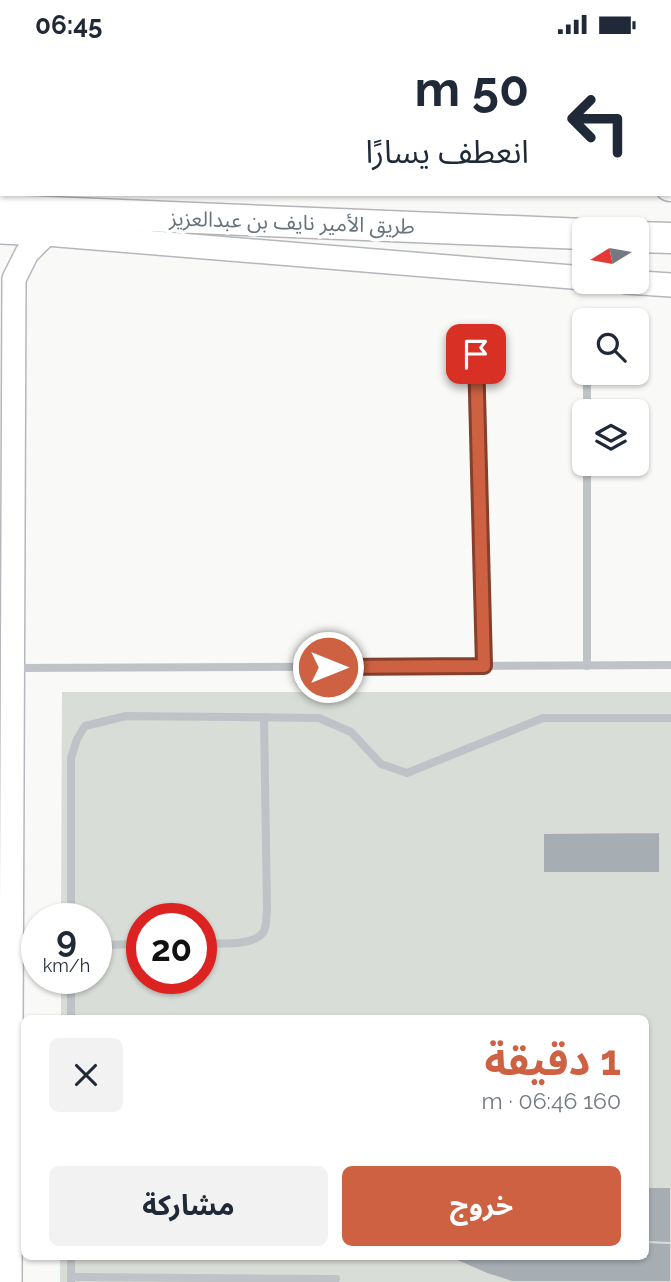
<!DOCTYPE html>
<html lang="ar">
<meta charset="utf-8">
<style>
:root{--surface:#fff;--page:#f2f2f3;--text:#1f2937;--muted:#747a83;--accent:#cd6142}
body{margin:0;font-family:Raleway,"Noto Sans Arabic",sans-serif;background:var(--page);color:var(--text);direction:rtl;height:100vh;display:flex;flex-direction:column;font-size:26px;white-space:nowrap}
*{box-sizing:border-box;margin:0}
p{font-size:23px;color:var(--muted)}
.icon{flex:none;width:38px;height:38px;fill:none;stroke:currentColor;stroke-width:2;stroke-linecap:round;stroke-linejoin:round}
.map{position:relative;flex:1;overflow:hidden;direction:ltr}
.sheet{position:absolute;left:21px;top:966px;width:628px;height:245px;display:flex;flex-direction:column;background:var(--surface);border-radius:10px;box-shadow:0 2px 5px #0004;direction:rtl}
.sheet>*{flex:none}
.hud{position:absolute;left:0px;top:0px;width:672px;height:147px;box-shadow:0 2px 5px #0004;direction:rtl;background:#fff;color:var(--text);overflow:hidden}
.needle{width:46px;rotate:259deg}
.tools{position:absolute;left:572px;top:168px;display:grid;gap:14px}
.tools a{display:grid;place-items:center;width:77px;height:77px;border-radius:10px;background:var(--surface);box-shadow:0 2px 5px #0004;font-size:35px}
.speed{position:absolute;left:21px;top:854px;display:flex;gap:14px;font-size:35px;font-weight:700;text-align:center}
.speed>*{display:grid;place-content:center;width:91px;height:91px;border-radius:50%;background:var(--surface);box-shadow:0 2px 5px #0004;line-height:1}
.speed small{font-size:18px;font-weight:400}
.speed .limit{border:10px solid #d22;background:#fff;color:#111}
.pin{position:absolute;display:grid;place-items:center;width:60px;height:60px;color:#fff;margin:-30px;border-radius:14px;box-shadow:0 4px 10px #0006}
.me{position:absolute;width:77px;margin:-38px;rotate:90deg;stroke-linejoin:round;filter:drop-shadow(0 0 5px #0008)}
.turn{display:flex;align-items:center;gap:24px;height:147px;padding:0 28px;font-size:32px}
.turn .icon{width:91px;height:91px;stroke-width:2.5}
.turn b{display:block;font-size:49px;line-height:60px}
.round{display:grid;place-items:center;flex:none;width:74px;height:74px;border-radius:10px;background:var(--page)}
.overview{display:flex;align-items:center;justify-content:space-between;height:119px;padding:0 28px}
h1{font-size:42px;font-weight:700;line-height:52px;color:var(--accent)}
.primary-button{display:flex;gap:14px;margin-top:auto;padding:14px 28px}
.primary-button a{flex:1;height:80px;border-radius:10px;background:var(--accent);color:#fff;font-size:28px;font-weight:700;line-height:80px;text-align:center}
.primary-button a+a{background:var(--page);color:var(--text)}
.status{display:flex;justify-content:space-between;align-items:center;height:49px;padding:0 35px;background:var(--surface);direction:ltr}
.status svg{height:19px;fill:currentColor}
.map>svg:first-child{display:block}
.green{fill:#d9ddd7;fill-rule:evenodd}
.building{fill:#a7aeb3;stroke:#dbdbd9;stroke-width:2}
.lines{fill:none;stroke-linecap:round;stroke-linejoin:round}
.secondary-casing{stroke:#b4b8bc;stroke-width:26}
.highway-casing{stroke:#b3b6b9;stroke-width:33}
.lane{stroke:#bfc2c6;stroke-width:8}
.secondary{stroke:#fff;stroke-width:23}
.highway{stroke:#fff;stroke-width:30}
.route-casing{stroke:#853f2b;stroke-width:18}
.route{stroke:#cd6142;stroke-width:12}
.labels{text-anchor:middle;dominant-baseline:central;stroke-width:7;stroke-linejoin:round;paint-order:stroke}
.street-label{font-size:21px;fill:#67747e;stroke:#fff}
</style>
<div class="status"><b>06:45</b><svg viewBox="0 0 49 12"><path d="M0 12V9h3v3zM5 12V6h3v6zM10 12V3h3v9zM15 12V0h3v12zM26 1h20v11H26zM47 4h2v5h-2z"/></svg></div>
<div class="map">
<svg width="671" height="1233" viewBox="0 0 671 1233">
<rect width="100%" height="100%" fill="#f9f9f7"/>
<path class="green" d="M62,643H671V1233H60V1208H646V970L61,969V929H96V870H61ZM142,870H201V929H142Z"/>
<g class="building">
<polygon points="440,0 573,0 440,2"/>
<polygon points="660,783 660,824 543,824 543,784"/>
<polygon points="646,1138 671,1138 671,1233 512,1233 487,1225 448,1208 646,1208"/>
<polygon points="646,1193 671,1194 671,1233 512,1233 487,1225 448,1208 646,1208"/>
</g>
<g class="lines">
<g class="secondary-casing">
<g id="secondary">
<polyline points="0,54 2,54"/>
<polyline points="670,101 671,101"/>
<polyline points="0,183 46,185 584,229"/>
<polyline points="626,233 671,236"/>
<polyline points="10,1233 14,230 27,204 46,185"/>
</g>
</g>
<g class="highway-casing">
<g id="highway">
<polyline points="0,105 2,105"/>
<polyline points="670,137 671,137"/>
<polyline points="0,161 584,185"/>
<polyline points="637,188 671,189"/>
</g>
</g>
<g class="lane">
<polyline points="606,2 606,0"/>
<polyline points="476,305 484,617"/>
<polyline points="587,362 587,324"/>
<polyline points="587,617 587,415"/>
<polyline points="16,619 671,616"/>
<polyline points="71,870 71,709 77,690 85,677 126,667 319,669 351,683 381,715 407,724 543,669 671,669"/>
<path d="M201,894C217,894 256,898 264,882C267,876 266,867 267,860L264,668"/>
<polyline points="96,896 142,895"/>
<polyline points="71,929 71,970"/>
<polyline points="71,1208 71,1233"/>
<polyline points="71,1228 336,1230"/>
</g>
<use href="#secondary" class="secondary"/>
<use href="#highway" class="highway"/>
</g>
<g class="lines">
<g class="route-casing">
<polyline id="route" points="328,618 484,617 476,305"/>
</g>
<use href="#route" class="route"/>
</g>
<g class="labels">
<g class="street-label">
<text transform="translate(292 173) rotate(2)">طريق الأمير نايف بن عبدالعزيز</text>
</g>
</g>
</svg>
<div class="tools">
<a><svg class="needle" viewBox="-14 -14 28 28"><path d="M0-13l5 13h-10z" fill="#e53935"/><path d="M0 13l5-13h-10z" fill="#747a83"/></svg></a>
<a><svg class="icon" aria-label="search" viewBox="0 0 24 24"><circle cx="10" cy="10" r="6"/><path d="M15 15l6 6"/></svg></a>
<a><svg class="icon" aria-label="layers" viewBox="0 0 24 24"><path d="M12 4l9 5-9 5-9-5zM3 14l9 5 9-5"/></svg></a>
</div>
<div class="speed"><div>9<small>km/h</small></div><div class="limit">20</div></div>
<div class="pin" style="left:476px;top:305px;background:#d93025"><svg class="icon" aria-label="arrive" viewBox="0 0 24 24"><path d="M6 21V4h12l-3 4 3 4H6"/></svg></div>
<svg class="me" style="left:328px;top:618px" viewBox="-20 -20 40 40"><circle r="17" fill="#cd6142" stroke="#fff" stroke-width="3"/><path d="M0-11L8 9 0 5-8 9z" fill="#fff"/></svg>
<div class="hud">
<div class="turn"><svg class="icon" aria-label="left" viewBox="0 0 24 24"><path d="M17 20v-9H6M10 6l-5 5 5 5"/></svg><div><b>50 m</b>انعطف يسارًا</div></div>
</div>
<section class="sheet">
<div class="overview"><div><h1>1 دقيقة</h1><p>160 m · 06:46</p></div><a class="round"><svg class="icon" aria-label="close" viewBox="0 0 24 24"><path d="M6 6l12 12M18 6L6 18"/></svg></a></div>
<div class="primary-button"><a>خروج</a><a>مشاركة</a></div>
</section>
</div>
